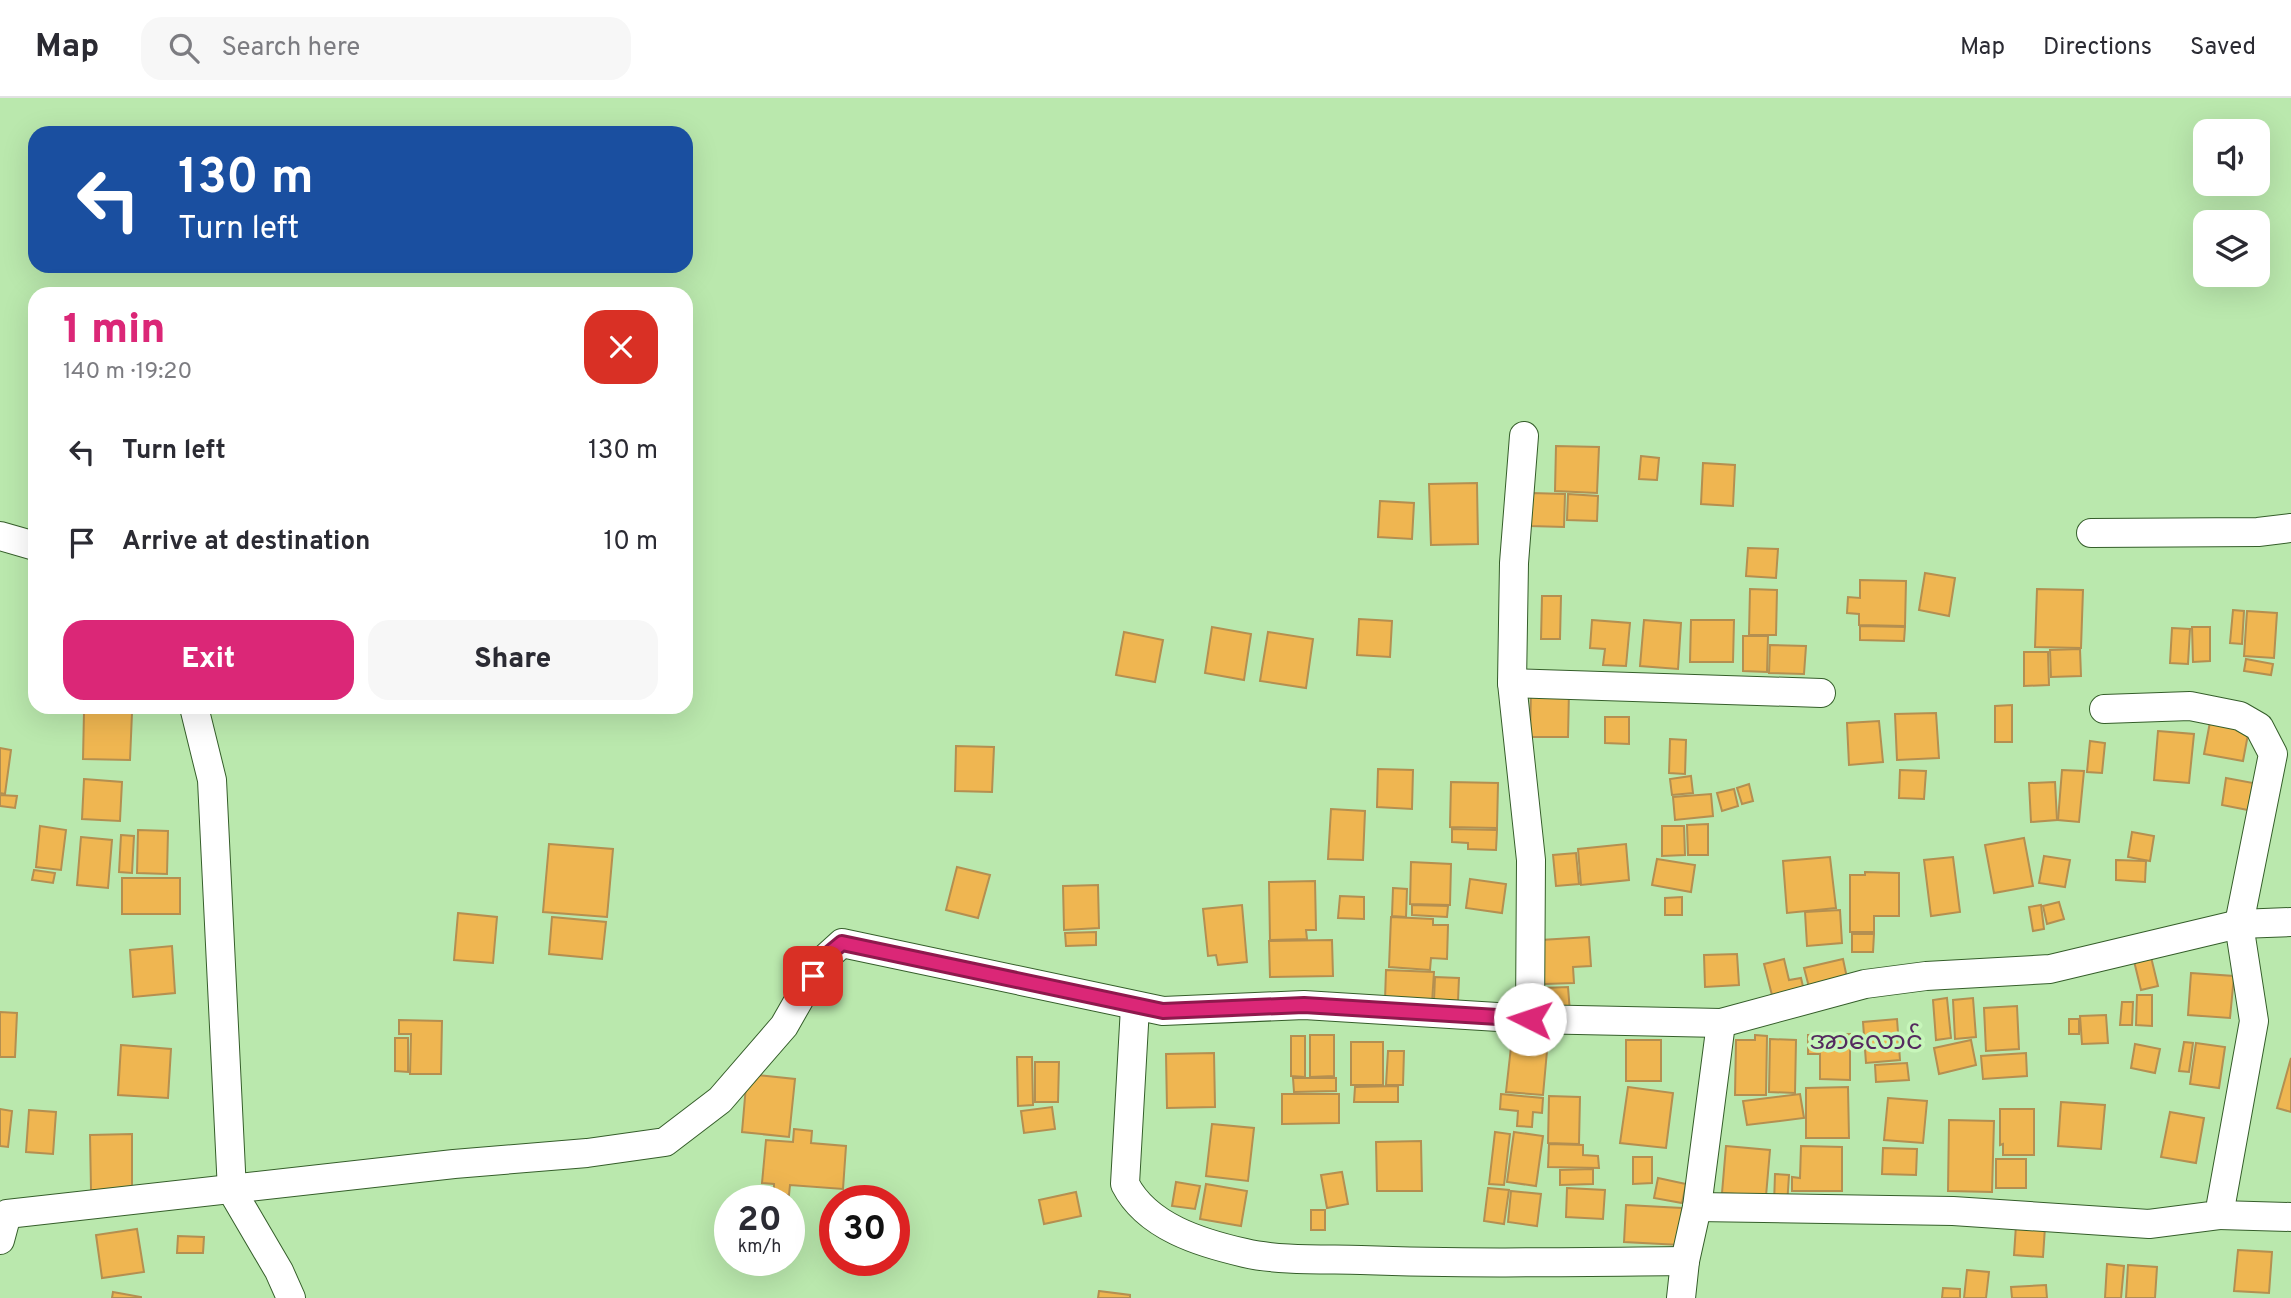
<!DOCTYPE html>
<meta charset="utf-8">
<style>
:root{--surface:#fff;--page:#f7f7f7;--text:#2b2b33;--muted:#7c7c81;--line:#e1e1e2;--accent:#db2777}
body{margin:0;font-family:Overpass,"Noto Sans Myanmar",sans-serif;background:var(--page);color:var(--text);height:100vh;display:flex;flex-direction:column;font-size:26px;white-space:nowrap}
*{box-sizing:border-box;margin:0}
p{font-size:23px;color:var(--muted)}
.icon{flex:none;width:38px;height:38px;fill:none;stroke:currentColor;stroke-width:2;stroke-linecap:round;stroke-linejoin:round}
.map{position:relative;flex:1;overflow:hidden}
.details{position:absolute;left:28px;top:189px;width:665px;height:427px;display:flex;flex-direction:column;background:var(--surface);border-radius:21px;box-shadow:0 7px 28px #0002}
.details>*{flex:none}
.guide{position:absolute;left:28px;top:28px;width:665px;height:147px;border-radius:21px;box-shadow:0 7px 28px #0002;background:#1a4fa0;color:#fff;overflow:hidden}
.fabs{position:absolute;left:2193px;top:21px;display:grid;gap:14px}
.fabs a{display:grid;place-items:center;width:77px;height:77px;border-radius:14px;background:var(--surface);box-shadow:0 7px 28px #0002;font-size:35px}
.speed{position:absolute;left:714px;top:1087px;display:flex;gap:14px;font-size:35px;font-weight:700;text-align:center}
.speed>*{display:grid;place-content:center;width:91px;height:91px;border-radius:50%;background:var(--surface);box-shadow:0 7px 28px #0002;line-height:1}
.speed small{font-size:18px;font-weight:400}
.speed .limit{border:10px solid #d22;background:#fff;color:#111}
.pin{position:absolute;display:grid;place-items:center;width:60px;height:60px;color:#fff;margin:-30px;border-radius:14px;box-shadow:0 4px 10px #0006}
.me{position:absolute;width:77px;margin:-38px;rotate:274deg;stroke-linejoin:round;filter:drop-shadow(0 0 5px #0008)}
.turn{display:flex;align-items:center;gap:24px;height:147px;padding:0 35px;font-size:32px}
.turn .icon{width:91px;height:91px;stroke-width:2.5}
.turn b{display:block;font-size:49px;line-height:60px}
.round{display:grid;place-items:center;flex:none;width:74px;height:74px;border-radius:21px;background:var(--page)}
.summary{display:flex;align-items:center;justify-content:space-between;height:119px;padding:0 35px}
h1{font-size:42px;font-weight:800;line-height:52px;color:var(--accent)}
.button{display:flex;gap:14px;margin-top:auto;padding:14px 35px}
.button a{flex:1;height:80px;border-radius:21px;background:var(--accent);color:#fff;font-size:28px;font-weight:800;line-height:80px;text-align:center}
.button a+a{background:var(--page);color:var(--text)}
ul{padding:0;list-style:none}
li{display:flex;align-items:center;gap:21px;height:91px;padding:0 35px}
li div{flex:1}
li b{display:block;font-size:26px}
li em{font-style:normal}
header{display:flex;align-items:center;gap:42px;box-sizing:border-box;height:98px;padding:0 35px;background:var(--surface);border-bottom:2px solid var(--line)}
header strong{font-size:33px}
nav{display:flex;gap:38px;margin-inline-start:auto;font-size:24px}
.search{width:490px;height:63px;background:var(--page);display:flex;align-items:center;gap:18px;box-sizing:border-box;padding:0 24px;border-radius:21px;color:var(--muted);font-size:26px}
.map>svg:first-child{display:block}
.building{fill:#efb651;stroke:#b48f50;stroke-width:2}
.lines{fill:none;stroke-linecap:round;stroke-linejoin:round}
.street-casing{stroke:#355e2a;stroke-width:30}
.street{stroke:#fff;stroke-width:28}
.route-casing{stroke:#8e194d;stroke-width:18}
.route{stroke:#db2777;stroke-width:12}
.labels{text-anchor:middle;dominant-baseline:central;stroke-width:7;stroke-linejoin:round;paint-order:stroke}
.quarter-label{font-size:26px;fill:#542a5f;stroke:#c7f6ba}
</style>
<header>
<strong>Map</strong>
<div class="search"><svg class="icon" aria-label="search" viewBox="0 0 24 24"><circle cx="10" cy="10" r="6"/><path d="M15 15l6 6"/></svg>Search here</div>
<nav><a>Map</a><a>Directions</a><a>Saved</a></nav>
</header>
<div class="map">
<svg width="2291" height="1200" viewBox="0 0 2291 1200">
<rect width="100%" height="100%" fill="#bae8ad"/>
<g class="building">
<polygon points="1556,348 1599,349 1597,395 1555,393"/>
<polygon points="1641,358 1659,360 1657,382 1639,381"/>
<polygon points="1703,365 1735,367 1733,408 1701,406"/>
<polygon points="1477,385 1478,446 1431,447 1429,386"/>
<polygon points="1531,395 1565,396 1564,429 1530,428"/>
<polygon points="1568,396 1598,398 1597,423 1567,422"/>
<polygon points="1380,403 1414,405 1412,441 1378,439"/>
<polygon points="1748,450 1778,451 1776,480 1746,478"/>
<polygon points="1925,475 1955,480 1949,518 1919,512"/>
<polygon points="1860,482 1906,483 1905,528 1859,527 1859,516 1847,515 1848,499 1860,500"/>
<polygon points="1750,491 1777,492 1776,537 1749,537"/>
<polygon points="2037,491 2083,492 2081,550 2035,549"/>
<polygon points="1542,498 1561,498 1560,541 1541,541"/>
<polygon points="2233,512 2244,513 2242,546 2230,545"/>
<polygon points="2247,513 2277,515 2274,560 2244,558"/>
<polygon points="1359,521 1392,523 1390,559 1357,557"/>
<polygon points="1592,522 1630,525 1626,568 1603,567 1605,551 1590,550"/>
<polygon points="1644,522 1681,525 1678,571 1640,568"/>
<polygon points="1691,522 1734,522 1733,564 1690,564"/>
<polygon points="1860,528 1905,529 1904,543 1860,542"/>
<polygon points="1212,529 1251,536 1244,582 1205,575"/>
<polygon points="2192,529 2210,529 2210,563 2193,564"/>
<polygon points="2172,530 2190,531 2188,566 2170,565"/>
<polygon points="1124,534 1163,542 1155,584 1116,577"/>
<polygon points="1268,534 1313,541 1306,590 1260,583"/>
<polygon points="1743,538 1768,538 1767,574 1743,573"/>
<polygon points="1770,547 1806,548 1804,576 1769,575"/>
<polygon points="2080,551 2081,578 2051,579 2050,552"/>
<polygon points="2024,554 2048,554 2049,587 2024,588"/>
<polygon points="2246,561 2273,566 2271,577 2244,573"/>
<polygon points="1531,593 1569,593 1568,639 1530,639"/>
<polygon points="2012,607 2012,644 1995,644 1995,608"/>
<polygon points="84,614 132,615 130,662 83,661"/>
<polygon points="1936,615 1939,660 1897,662 1895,616"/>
<polygon points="1605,619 1629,619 1629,646 1605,645"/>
<polygon points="1879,623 1883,664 1849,667 1847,625"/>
<polygon points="2210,624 2249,631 2243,663 2204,656"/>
<polygon points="2158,633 2194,636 2189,685 2154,682"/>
<polygon points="1670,641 1686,642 1685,676 1669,675"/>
<polygon points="2090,643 2105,645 2102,675 2087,674"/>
<polygon points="956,648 994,649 992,694 955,693"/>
<polygon points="0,650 11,652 5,696 0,695"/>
<polygon points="1378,671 1413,672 1412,711 1377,709"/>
<polygon points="1900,672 1926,673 1924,701 1899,700"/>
<polygon points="2062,672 2084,673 2079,724 2058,722"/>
<polygon points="1691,678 1693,695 1672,697 1670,681"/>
<polygon points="2226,680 2253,685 2248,712 2222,707"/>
<polygon points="84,681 122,684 120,723 82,721"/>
<polygon points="1451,684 1498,685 1497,730 1450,729"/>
<polygon points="2055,684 2057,722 2031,724 2029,685"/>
<polygon points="1749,686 1753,703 1742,706 1737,690"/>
<polygon points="1734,691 1738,708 1722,713 1717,695"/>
<polygon points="1711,696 1713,718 1675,722 1673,699"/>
<polygon points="0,697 17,698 15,710 0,708"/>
<polygon points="1331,711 1365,713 1363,762 1328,761"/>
<polygon points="1708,726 1708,757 1688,757 1687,727"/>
<polygon points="40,728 66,732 61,772 36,769"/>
<polygon points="1662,728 1684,728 1685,757 1662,758"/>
<polygon points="1452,731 1497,732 1496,752 1468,751 1468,745 1452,744"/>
<polygon points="138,732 168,733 167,776 137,775"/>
<polygon points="2132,734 2154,738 2150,763 2128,759"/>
<polygon points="121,737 134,738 132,775 119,774"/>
<polygon points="81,739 112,742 108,790 77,787"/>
<polygon points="2024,740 2033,788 1994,795 1985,747"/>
<polygon points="549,746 613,751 607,819 543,814"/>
<polygon points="1626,746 1629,782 1581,787 1578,751"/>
<polygon points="1576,755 1579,786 1556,788 1553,757"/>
<polygon points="2044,758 2070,762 2065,789 2039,785"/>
<polygon points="1830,759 1836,810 1787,815 1783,763"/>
<polygon points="1953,759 1960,814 1931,818 1924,762"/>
<polygon points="1657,761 1695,767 1691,794 1652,787"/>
<polygon points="2116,762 2146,763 2145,784 2116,782"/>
<polygon points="1411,764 1451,766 1450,807 1410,806"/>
<polygon points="957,769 990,777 978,820 946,812"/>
<polygon points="34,772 55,775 53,785 32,782"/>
<polygon points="1865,774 1899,775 1899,818 1874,818 1874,834 1850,834 1850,777 1865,777"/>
<rect x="122" y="780" width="58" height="36"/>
<polygon points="1470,781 1506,786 1502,815 1466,810"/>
<polygon points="1315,783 1316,832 1306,832 1307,841 1270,842 1269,784"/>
<polygon points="1098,787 1099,830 1064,832 1063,788"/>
<polygon points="1393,790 1407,791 1406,819 1392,818"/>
<polygon points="1340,798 1364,799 1364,821 1338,820"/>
<polygon points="1682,799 1682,817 1665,817 1665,800"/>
<polygon points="2059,804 2064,821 2047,826 2043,808"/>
<polygon points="1242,807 1247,864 1218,867 1216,857 1208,858 1203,811"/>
<polygon points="1412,807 1448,808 1447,819 1412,817"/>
<polygon points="2041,807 2044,831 2033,833 2029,809"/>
<polygon points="1840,812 1842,845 1807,848 1805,814"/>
<polygon points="458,815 497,819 493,865 454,862"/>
<polygon points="552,819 606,824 602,861 549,856"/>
<polygon points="1391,819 1433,821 1433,827 1448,827 1447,861 1431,860 1430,872 1389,869"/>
<polygon points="1096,834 1096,847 1066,848 1065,835"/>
<polygon points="1852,836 1874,836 1873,854 1852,854"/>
<polygon points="1589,839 1591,868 1573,869 1574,885 1544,886 1541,842"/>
<polygon points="1332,842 1333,878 1270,879 1269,843"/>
<polygon points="172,848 175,895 133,899 130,852"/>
<polygon points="1737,856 1739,887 1705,889 1704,857"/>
<polygon points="2151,859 2158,888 2141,892 2134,863"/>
<polygon points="1784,861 1789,882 1801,880 1805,897 1774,905 1764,866"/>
<polygon points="1843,861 1847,880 1809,889 1804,870"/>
<polygon points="1386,872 1434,874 1432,905 1385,902"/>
<polygon points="2191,875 2234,878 2230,920 2188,917"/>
<polygon points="1435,879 1459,880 1458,903 1434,902"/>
<polygon points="1568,889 1570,914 1544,916 1543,890"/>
<polygon points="2137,897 2152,897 2152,928 2136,927"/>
<polygon points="1947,900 1951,940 1936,942 1933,902"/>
<polygon points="1973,900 1976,939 1955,941 1953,902"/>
<polygon points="2122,904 2133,904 2132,927 2120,927"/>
<polygon points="2017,908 2019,951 1986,953 1984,910"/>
<polygon points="0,914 17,915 15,959 0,959"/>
<polygon points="2106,917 2108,945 2082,946 2080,918"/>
<polygon points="1897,921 1900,962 1866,965 1863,924"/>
<rect x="2069" y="921" width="10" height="15"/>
<polygon points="399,922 442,923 441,976 410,976 411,936 399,936"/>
<polygon points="1850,936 1850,982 1820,981 1820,956 1808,956 1808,937"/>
<polygon points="1310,937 1334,937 1334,978 1310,979"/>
<polygon points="1755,937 1767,938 1766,997 1735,997 1736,942 1755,942"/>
<polygon points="1291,938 1305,938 1305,979 1291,978"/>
<polygon points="395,940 408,940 408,974 395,973"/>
<polygon points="1770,941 1796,942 1795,995 1769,994"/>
<rect x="1626" y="942" width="35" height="41"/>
<polygon points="1971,942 1976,967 1939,976 1934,950"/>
<rect x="1351" y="944" width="32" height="43"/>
<polygon points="2184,944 2193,945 2189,974 2179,973"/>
<polygon points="2196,945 2225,949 2219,990 2190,986"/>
<polygon points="2135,946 2160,951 2155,975 2131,970"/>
<polygon points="121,947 171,951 168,1000 118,997"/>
<polygon points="1511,949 1547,953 1543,997 1506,994"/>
<polygon points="1388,953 1404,953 1403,987 1386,987"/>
<polygon points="1214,955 1215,1009 1167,1010 1166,956"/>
<polygon points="2026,955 2027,978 1983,981 1981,958"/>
<polygon points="1017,959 1032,959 1033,1007 1018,1008"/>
<polygon points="2291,960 2291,1014 2277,1010"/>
<polygon points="1035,964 1059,964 1058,1004 1035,1004"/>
<polygon points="1907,965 1909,982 1876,984 1875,967"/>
<polygon points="747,976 795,981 789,1039 742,1034"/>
<polygon points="1293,980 1336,980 1336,993 1294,994"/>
<polygon points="1398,988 1398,1004 1354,1004 1355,989"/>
<polygon points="1628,989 1673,995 1666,1050 1620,1045"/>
<polygon points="1848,989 1849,1040 1806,1040 1806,990"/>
<polygon points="1282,996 1339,996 1339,1025 1282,1026"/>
<polygon points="1501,996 1543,1000 1542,1015 1533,1014 1532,1029 1517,1028 1518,1013 1500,1011"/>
<polygon points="1800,996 1804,1020 1747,1027 1743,1003"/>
<polygon points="1549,998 1580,999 1579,1046 1548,1045"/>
<polygon points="1888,1000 1927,1003 1923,1045 1884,1042"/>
<polygon points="2061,1004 2105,1007 2101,1051 2058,1048"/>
<polygon points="1052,1009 1055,1031 1024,1035 1021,1013"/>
<polygon points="0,1011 12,1013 8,1049 0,1048"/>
<polygon points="2000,1011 2034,1011 2034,1057 2003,1057 2003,1046 2000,1047"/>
<polygon points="29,1012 56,1014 53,1056 26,1054"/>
<polygon points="2170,1014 2204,1020 2196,1065 2161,1059"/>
<polygon points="1949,1022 1994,1023 1992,1094 1948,1093"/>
<polygon points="1212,1026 1254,1030 1248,1083 1206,1078"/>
<polygon points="794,1031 812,1033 811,1045 846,1048 843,1091 790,1087 789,1097 774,1096 774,1086 762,1085 766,1042 793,1044"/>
<polygon points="1495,1034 1510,1036 1504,1087 1489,1086"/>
<polygon points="1514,1034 1543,1038 1536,1088 1507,1084"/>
<polygon points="132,1036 132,1092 91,1092 90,1037"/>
<polygon points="1421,1043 1422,1093 1377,1093 1376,1044"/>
<polygon points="1549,1046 1583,1047 1583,1057 1598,1058 1599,1070 1548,1069"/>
<polygon points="1726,1048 1770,1052 1766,1098 1722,1095"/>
<polygon points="1801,1048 1842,1049 1842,1093 1792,1093 1792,1079 1800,1080"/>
<polygon points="1883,1050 1917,1051 1916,1077 1882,1076"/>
<polygon points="1633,1059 1652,1059 1652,1085 1633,1086"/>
<rect x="1996" y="1061" width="30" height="29"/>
<polygon points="1593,1071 1593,1086 1560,1087 1560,1072"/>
<polygon points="1342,1074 1348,1106 1327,1110 1321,1077"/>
<polygon points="1775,1076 1789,1077 1787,1107 1774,1106"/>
<polygon points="1658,1080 1686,1086 1682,1105 1654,1100"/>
<polygon points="1176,1084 1200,1088 1195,1111 1172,1108"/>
<polygon points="1206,1086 1247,1093 1241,1128 1200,1121"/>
<polygon points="1488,1090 1509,1092 1504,1126 1484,1123"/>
<polygon points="1567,1090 1605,1092 1603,1121 1566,1119"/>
<polygon points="1511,1093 1541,1096 1537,1128 1508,1124"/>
<polygon points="1076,1094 1081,1118 1044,1126 1039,1102"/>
<polygon points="1626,1107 1682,1110 1680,1147 1624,1144"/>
<rect x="1311" y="1112" width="14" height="20"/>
<polygon points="2016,1127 2045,1129 2043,1159 2014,1157"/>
<polygon points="137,1131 144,1174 102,1180 96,1137"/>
<polygon points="178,1138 204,1139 203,1155 177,1155"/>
<polygon points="2238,1152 2272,1154 2269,1195 2234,1193"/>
<polygon points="2107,1166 2124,1168 2121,1200 2105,1200"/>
<polygon points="2128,1167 2157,1169 2155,1200 2126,1200"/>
<polygon points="1967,1172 1989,1174 1986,1200 1964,1200"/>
<polygon points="2046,1187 2047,1200 2012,1200 2011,1189"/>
<polygon points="1943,1190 1960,1191 1960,1200 1942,1200"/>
<polygon points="1099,1193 1130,1197 1130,1200 1098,1200"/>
<polygon points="113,1194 141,1199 141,1200 112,1200"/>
</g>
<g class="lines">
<g class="street-casing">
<g id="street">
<polyline points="1524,338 1514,465 1512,585 1531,762 1530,921"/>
<polyline points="2091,435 2258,434 2291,430"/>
<polyline points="0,438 35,448"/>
<polyline points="1512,585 1821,595"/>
<polyline points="194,609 212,682 232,1093 279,1173 291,1200"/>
<path d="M1135,909L1125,1086C1147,1129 1201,1145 1245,1155C1279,1163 1326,1161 1361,1162C1469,1166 1577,1164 1685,1163"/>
<polyline points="1697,1109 1953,1113 2149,1126 2219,1117 2254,923 2239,826 2273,656 2259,629 2240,618 2190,608 2104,611"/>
<polyline points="2219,1117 2291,1119"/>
<polyline points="0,1142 7,1116 454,1066 587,1055 665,1044 720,1002 784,928 820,865 842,845 1163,913 1304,907 1530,921 1721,925 1865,886 1926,878 2050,871 2239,826 2291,824"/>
<polyline points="1681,1200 1685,1163 1697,1109 1721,925"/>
</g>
</g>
<use href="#street" class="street"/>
</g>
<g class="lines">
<g class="route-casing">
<polyline id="route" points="813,878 825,859 842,845 1163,913 1304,907 1530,921"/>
</g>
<use href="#route" class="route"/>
</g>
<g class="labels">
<g class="quarter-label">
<text x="1866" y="944">အာလောင်</text>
</g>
</g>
</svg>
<div class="fabs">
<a><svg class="icon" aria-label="sound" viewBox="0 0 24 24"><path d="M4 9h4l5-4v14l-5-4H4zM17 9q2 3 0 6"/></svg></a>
<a><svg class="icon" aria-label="layers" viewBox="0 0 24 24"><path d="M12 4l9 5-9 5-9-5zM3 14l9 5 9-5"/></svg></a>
</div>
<div class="speed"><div>20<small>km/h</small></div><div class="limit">30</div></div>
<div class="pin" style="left:813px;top:878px;background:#d93025"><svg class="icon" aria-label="arrive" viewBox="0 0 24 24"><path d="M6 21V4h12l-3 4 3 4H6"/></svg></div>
<svg class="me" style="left:1530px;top:921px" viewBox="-20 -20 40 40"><circle r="19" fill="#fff"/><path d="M0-13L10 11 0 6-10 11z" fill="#db2777"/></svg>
<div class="guide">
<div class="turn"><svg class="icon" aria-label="left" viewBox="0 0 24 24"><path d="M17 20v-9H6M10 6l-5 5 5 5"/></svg><div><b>130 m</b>Turn left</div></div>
</div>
<section class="details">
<div class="summary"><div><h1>1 min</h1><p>140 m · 19:20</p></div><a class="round" style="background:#d93025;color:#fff"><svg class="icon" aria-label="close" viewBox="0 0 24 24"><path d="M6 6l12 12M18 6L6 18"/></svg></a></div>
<ul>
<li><svg class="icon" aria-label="left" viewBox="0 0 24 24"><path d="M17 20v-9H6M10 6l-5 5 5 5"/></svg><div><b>Turn left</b></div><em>130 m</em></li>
<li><svg class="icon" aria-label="arrive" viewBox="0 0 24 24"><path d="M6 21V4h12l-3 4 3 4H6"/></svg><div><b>Arrive at destination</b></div><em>10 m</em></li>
</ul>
<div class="button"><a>Exit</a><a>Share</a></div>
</section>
</div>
